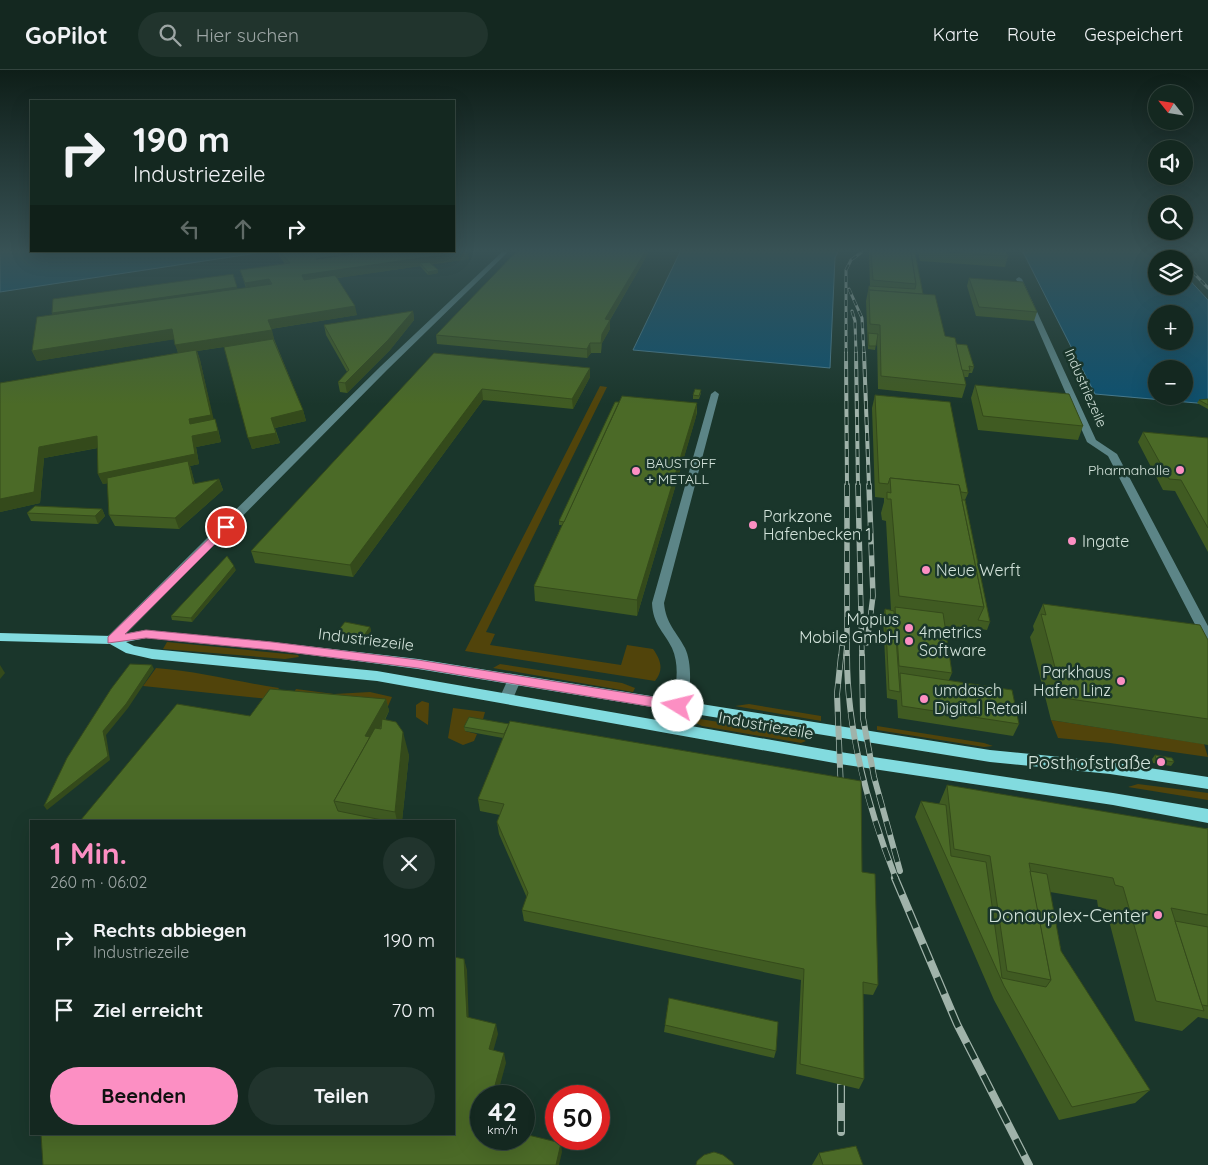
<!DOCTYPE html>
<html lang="de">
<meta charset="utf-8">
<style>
:root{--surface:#142820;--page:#21342d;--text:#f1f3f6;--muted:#9da6a5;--line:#33443e;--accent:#fc8fc3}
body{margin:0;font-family:Quicksand,sans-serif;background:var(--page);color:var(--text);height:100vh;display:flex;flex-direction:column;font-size:19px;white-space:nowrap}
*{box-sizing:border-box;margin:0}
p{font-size:16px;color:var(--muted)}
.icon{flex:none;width:28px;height:28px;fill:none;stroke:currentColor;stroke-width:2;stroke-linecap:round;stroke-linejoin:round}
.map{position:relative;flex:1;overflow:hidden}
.side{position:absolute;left:30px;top:750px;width:425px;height:315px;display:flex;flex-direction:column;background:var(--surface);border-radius:0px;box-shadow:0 5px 20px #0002,0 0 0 1px var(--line)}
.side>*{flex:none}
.banner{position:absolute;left:30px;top:30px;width:425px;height:152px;border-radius:0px;box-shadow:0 5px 20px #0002,0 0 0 1px var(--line);background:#142820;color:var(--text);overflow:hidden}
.needle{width:32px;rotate:300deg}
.fabs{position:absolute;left:1148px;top:15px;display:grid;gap:10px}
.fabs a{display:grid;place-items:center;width:45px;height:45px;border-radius:50%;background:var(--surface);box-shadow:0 5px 20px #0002,0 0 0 1px var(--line);font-size:25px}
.speed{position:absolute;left:470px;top:1015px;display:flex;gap:10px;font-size:25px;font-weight:700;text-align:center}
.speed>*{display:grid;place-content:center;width:65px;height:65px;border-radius:50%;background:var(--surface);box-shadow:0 5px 20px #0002,0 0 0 1px var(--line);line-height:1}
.speed small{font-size:12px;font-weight:400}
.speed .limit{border:8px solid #d22;background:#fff;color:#111}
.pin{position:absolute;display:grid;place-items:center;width:42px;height:42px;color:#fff;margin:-21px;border:2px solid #fff;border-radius:50%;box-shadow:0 1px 5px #0007}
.me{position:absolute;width:55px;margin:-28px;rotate:279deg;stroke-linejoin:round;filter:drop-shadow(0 0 4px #0008)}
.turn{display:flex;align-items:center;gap:18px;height:105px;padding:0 20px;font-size:22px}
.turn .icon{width:65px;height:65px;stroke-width:2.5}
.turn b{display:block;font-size:35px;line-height:42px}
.lanes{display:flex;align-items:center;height:48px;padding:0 20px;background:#0003;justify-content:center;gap:25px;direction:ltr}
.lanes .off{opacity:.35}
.round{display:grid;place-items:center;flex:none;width:52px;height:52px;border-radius:26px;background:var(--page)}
.overview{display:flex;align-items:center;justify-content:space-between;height:85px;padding:0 20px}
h1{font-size:30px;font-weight:700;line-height:38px;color:var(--accent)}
.button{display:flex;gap:10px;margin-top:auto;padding:10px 20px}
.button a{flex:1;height:58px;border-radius:30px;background:var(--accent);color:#111;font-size:20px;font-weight:700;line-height:58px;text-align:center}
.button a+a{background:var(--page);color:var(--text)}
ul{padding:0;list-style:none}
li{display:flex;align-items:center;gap:15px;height:70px;padding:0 20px}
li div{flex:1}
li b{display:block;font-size:19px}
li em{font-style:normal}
header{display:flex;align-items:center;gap:30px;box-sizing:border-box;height:70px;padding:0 25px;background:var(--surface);border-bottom:1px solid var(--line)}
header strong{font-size:24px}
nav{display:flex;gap:28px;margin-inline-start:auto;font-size:18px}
.search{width:350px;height:45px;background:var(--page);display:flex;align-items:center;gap:12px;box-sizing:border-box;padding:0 18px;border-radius:28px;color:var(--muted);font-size:19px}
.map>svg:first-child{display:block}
.green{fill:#51440b}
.water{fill:#0e516f;stroke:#497c8f;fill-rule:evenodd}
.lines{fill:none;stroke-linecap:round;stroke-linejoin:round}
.minor{fill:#5c8587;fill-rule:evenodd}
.major{fill:#82dbdf;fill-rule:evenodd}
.rail-far4-casing{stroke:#a0b3aa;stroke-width:3}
.rail-far3-casing{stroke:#a0b3aa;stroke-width:4}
.rail-far2-casing{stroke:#a0b3aa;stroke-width:5.5}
.rail-far1-casing{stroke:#a0b3aa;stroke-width:6}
.rail-casing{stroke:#a0b3aa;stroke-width:8}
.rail-far4{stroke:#1a362b;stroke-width:2;stroke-dasharray:6;stroke-linecap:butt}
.rail-far3{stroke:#1a362b;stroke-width:2.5;stroke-dasharray:8;stroke-linecap:butt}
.rail-far2{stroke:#1a362b;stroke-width:4;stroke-dasharray:11;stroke-linecap:butt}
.rail-far1{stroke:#1a362b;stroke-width:4.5;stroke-dasharray:14;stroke-linecap:butt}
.rail{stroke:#1a362b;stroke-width:5.5;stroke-dasharray:18;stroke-linecap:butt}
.wall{fill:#405b22}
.shaded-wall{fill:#344a1b}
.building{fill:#4b6a27;stroke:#344a1b}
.route{fill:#fc8fc3;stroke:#a45d7f}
.poi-dot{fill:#fc8fc3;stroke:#1a362b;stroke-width:2}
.labels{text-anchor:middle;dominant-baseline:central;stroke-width:5;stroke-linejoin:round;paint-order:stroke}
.far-street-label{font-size:14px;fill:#d2e2da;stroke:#1a362b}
.far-poi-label{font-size:14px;fill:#d2e2da;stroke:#1a362b;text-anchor:start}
.poi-label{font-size:16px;fill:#d2e2da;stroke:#1a362b;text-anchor:start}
.street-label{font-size:16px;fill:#d2e2da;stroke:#1a362b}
.near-poi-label{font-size:19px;fill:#d2e2da;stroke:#1a362b;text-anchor:end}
</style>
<header>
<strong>GoPilot</strong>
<div class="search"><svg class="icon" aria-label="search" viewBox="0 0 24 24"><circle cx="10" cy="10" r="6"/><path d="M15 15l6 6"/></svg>Hier suchen</div>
<nav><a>Karte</a><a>Route</a><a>Gespeichert</a></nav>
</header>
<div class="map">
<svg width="1208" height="1095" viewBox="0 0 1208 1095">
<rect width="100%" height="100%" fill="#1a362b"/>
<g class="green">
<path d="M600,316L607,317L486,562L495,564L490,575L621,595L627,575L653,579C661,590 664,600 655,611L465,581Z"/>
<polygon points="167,572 298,585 299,587 285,589 163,579"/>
<polygon points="500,594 622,613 635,618 633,622 493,598"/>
<path d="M156,598C197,601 238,612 279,618L277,621L293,624L296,619L334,624L370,622L392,627L386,641L143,616Z"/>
<polygon points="422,631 429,633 428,655 416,647 416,635"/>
<polygon points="749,634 821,646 821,651 735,636"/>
<polygon points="453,638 485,642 482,653 469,651 465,661 477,664 474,671 463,675 448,668"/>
<polygon points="700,649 793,664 806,671 801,673 702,656 696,653 696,650"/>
<polygon points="1051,650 1204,674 1208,687 1110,673 1058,668"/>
<polygon points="877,656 984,673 993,676 984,677 877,660"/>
<polygon points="1138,714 1208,723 1208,730 1128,717"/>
</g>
<g class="water">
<polygon points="0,182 256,182 257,183 0,222"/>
<polygon points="680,182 838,182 835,188 830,298 633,280"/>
<path d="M1023,182H1164L1170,189H1156V216H1184V204L1208,230V334L1095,324ZM1156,244H1184V271H1156ZM1156,299H1184V326H1156Z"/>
</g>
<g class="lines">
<g class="minor">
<polygon points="502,182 508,182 387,300 117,573 107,573 106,570 107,567 381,296"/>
<polygon points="1019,207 1022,209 1096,370 1117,384 1208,556 1208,572 1202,568 1108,386 1087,372 1016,209"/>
<path d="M715,321L719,324L664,533C666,554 676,561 685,578C695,599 689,642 678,662L673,663L668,662L666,658C672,633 683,603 672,578C663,560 653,555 652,533L711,324Z"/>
<polygon points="514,605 519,607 521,610 511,633 501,633 499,629 509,607"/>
</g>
<polygon class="major" points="146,560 272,572 418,589 990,680 1110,692 1208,707 1208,719 1110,704 990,692 418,599 272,580 146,568 126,572 134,576 152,579 377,601 840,682 1113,723 1208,739 1208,753 1113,735 840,694 377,611 152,589 126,583 110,574 0,571 0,563 112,566"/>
<g class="rail-far4-casing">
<g id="rail-far4">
<polyline points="1173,182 1180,189"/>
<polyline points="1184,193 1208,218"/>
<polyline points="849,219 862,248 864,284"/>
<polyline points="852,241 855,251 856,284"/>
<polyline points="846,284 846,200 851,190 862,182"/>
</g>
</g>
<g class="rail-far3-casing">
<g id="rail-far3">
<polyline points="846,283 847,416"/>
<polyline points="856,283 858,416"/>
<polyline points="864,283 869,416"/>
</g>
</g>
<g class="rail-far2-casing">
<g id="rail-far2">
<polyline points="847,415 847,587"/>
<polyline points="858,415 862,587"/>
<polyline points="867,573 873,526 869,415"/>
<polyline points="841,587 842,576"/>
</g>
</g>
<g class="rail-far1-casing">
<g id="rail-far1">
<polyline points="841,586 837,624 841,721"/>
<path d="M847,586C847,663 868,738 896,809"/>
<polyline points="862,586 863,648 874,707 900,801"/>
</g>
</g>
<g class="rail-casing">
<g id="rail">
<polyline points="895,808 957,954 1029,1095"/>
<polyline points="841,1015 841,1062"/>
</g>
</g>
<use href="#rail-far4" class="rail-far4"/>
<use href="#rail-far3" class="rail-far3"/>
<use href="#rail-far2" class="rail-far2"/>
<use href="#rail-far1" class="rail-far1"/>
<use href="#rail" class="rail"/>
</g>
<g class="wall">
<polygon points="278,182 469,182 469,189 432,194 438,200 438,203 428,205 420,196 337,208 357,245 271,259 274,269 303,340 306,351 275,358 280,373 252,379 224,277 197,281 200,290 213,349 218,359 221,372 196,377 199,394 190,396 195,414 219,409 223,420 179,459 115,456 109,445 108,413 103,414 98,404 98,378 44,388 40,433 0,442 0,313 178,283 174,269 37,291 32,281 53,245 52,243 246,218 240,200 285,194 279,186"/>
<polygon points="516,182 649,182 610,250 610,259 602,273 601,283 591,283 587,288 437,274 436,265"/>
<polygon points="869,182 915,182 923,224 945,266 956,274 974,297 972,303 969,303 968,307 964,307 966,315 962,328 878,319 877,268 875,280 868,279 866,231 869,216 870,216 869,185"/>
<polygon points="918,182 1006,182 1008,186 1005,197 920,191"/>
<polygon points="969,208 1037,242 1034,251 976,246 967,216"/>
<polygon points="413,241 414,250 390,280 347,323 340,322 338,312 347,302 326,265 324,255"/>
<polygon points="434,283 590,307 573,339 483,330 353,507 255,493 251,481"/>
<polygon points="975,315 1083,356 1078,370 978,360 971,328"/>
<polygon points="701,323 699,329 693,329 693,325"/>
<polygon points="875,325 968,423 965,430 990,552 987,560 975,558 975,560 945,556 952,603 949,610 1019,654 1013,666 898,648 897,630 887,628 883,547 885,539 891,540 886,451 882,450 881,443 884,432 884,428 875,427 872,338"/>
<polygon points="1208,329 1208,339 1197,333 1199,330"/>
<polygon points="697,333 697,343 637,546 535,531 534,516 562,455 559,455 559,451"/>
<polygon points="1143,362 1208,368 1208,482 1175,421 1163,420 1138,372"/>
<polygon points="102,439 105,446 98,454 31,451 27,443"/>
<polygon points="236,500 192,552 172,550 171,546"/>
<polygon points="1043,534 1208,570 1208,675 1051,650 1030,567 1034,560 1033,556"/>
<polygon points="370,557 371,561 364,571 338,566 337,562"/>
<polygon points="386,629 389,641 385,650 409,685 402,751 80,751 250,646"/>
<polygon points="469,647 862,802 878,915 873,925 863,924 864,1009 859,1019 796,1004 801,910 524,851 522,840 527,828 499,764 497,752 500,745 480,741 478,729 503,668 465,661 464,657"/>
<polygon points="1155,685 1174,692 1171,696 1153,693 1152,689"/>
<polygon points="947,715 1206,759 1206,758 1208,758 1208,949 1198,947 1182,961 1135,951 1106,839 1098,837 1097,830 1050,822 1061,881 1150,1020 1135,1033 1059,1050 994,930 915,747 921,731 939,734"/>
<polygon points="669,928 776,981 774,988 664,962"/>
<polygon points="819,1083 863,1095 812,1095"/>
</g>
<g class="shaded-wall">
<polygon points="258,182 265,182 265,184 259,185"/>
<polygon points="462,182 469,182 469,189 422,196 420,193 420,196 304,213 302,205"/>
<polygon points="645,182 649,182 605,258 605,249"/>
<polygon points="438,200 438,203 428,205 428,202"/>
<polygon points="269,209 272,218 248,221 245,213"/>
<polygon points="237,217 239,225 55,252 52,243"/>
<polygon points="355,236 357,245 270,259 268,250"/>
<polygon points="413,241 414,250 390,280 347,323 345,313"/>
<polygon points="610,250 610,259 602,273 601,283 602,264"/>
<polygon points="172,259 176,269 37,291 32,281"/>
<polygon points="272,260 274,269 197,281 200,290 215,355 190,354 179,284 175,275"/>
<polygon points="590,273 591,283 587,288 587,279"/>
<polygon points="590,298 590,307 573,339 572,329"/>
<polygon points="482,319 483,330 353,507 350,495"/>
<polygon points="697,333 696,347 637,546 637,530"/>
<polygon points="303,340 306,351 274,358 271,348"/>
<polygon points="215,349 221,372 196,377 199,394 190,396 192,402 197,425 193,414 189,396 103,414 98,404 192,366"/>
<polygon points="276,363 280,373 252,379 248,368"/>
<polygon points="97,366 102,377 44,388 40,433 0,442 0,429 39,377"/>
<polygon points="219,409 223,420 179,459 175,448"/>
<polygon points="102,439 105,446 98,454 95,446"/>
<polygon points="234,496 236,500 192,552 191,548"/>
<polygon points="370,557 371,561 364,571 363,567"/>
<polygon points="0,595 5,603 0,609"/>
<polygon points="152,595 154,599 128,638 106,665 110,690 47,740 44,736 103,661"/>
<polygon points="386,629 389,641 369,678 365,666"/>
<polygon points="403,662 409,685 402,751 397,751 395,742"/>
<polygon points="464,889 467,900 469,957 467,947"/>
<polygon points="496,954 498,964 491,989 489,979"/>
<polygon points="504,983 506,993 497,1026 492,1026"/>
<polygon points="561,1073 562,1082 559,1095 556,1095"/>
</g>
<g class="building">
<polygon points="280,182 358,182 316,189 368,182 462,182 302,205 304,210 335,205 355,236 268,250 272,260 175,275 172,259 32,281 37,247 272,214 269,209 245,213 240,200 290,193"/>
<polygon points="516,182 645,182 605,249 610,250 602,264 601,273 590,273 587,279 436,265"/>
<polygon points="871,182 911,182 916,214 873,210"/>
<polygon points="911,182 915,183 923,224 869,220 869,216 915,219 916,214"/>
<polygon points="946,182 1006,182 1008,186"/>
<polygon points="429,192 438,200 428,202 420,193"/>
<polygon points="233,204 237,217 52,243 53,229"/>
<polygon points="969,208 1023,212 1037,242 979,237"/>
<polygon points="869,220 935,225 945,266 955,268 966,315 881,306 880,255 870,254"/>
<polygon points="413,241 388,270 345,313 338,312 349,300 324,255"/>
<polygon points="868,263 878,264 876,276 869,276"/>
<polygon points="273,269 303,340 271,348 276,363 248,368 224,277"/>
<polygon points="956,274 967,275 974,297 969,296 970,301 962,300"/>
<polygon points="196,280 211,345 189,349 190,354 215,349 218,361 192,366 195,384 98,404 97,366 39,377 34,422 0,429 0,313"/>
<polygon points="434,283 590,298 572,329 482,319 350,495 251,481"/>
<polygon points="975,315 1069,324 1083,356 983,346"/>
<polygon points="695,319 701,320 699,326 693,325"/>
<polygon points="875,325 950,332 968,423 961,422 959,415 890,408 888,414 879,413"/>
<polygon points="622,326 697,333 637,530 534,516"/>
<polygon points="1208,329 1208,335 1199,330"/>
<polygon points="615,332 619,332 564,452 559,451"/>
<polygon points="1143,362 1208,368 1208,458 1181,410 1169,409"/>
<polygon points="188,391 193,414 219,409 175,448 109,445 107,408"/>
<polygon points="890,408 959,415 984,537 899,526 891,429 887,429 887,422 891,423"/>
<polygon points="962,430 965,430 990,552 978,550 984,537"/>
<polygon points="35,436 102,439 95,446 27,443"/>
<polygon points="227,486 234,496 191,548 171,546"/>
<polygon points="1043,534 1200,555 1208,570 1208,649 1063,628 1041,544 1046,545"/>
<polygon points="895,537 943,543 952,603 899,596"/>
<polygon points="885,539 894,541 900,622 889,620"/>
<polygon points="345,552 370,557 363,567 337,562"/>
<polygon points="130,594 152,595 126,634 103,661 108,686 44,736 67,688 111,619"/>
<polygon points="900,603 1012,620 1019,654 902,636"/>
<polygon points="270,619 386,629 365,666 370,667 334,731 338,741 382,750 381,751 80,751 177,634 250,646"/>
<polygon points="469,647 509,654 504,664 464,657"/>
<polygon points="382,649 396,652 403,662 395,742 334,731 375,658 381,659"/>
<polygon points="510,651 861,711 862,802 875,804 878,915 863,912 864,1009 800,994 804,899 522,840 528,823 497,752 504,734 478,729"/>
<polygon points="1155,685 1172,688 1174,692 1156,689"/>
<polygon points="947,715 1208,759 1208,845 1171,838 1204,941 1156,931 1123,817 1115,815 1113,808 1029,793 1051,910 1007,901 990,786 954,779"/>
<polygon points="921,731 946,735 951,786 986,792 1002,908 1046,917 1051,910 1030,801 1047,804 1061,881 1150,1020 1072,1037 1004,916"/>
<polygon points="1175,851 1208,857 1208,936 1202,935"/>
<polygon points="454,887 464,889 467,947 496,954 489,979 504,983 492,1026 481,1026 481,1069 524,1069 524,1064 561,1073 556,1095 43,1095 41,1064 454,1064"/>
<polygon points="669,928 778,952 776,981 665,955"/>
<polygon points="856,1076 863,1095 823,1095 819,1083"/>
<polygon points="714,1082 723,1085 732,1092 734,1095 696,1095 697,1091 704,1085"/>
</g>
<linearGradient id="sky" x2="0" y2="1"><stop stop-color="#0e1e18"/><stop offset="0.54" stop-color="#385255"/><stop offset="1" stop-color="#385255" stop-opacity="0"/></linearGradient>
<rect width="1208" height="335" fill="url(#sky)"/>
<polygon class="route" points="226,454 230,455 230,459 125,564 146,560 272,572 418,590 678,631 684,636 678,641 418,598 272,580 146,568 108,573 108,567 223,455"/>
<g class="poi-dot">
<circle cx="1180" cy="400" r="5"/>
<circle cx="636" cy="401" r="5"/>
<circle cx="753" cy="455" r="5"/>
<circle cx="1072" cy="471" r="5"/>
<circle cx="926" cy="500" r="5"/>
<circle cx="909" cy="558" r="5"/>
<circle cx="909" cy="571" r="5"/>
<circle cx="1121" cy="611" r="5"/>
<circle cx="924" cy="629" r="5"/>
<circle cx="1161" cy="692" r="5"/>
<circle cx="1158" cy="845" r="5"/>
</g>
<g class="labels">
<g class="far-street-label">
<text transform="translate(1086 318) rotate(66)">Industriezeile</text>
</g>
<g class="far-poi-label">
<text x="646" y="393">BAUSTOFF<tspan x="646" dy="16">+ METALL</tspan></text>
<text x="1170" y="400" text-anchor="end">Pharmahalle</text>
</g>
<g class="poi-label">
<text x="763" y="446">Parkzone<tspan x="763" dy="18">Hafenbecken 1</tspan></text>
<text x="1082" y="471">Ingate</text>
<text x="936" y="500">Neue Werft</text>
<text x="899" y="549" text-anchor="end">Mopius<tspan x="899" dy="18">Mobile GmbH</tspan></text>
<text x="919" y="562">4metrics<tspan x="919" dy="18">Software</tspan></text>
<text x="1111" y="602" text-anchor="end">Parkhaus<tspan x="1111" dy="18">Hafen Linz</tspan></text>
<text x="934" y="620">umdasch<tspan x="934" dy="18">Digital Retail</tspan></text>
</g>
<g class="street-label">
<text transform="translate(366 569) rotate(7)">Industriezeile</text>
<text transform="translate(766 655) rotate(10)">Industriezeile</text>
</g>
<g class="near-poi-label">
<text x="1151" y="692">Posthofstraße</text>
<text x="1148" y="845">Donauplex-Center</text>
</g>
</g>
</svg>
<div class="fabs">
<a><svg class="needle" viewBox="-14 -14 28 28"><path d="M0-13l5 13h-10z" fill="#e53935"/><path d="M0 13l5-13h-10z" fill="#9da6a5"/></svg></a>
<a><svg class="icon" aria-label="sound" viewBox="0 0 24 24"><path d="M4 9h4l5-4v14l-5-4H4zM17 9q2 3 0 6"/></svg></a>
<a><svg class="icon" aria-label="search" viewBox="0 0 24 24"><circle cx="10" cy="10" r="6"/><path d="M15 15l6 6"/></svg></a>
<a><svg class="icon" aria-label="layers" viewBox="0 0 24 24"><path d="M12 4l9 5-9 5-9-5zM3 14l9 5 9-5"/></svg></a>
<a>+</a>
<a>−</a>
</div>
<div class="speed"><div>42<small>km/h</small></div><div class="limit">50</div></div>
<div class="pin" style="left:226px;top:457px;background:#d93025"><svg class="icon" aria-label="arrive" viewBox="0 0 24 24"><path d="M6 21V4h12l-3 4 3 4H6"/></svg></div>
<svg class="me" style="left:678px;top:636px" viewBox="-20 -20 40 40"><circle r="19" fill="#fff"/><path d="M0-13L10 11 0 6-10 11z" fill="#fc8fc3"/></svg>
<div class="banner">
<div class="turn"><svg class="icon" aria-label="right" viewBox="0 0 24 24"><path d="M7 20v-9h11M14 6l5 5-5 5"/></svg><div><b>190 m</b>Industriezeile</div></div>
<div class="lanes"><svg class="icon off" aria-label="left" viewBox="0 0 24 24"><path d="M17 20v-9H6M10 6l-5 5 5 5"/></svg><svg class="icon off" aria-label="ahead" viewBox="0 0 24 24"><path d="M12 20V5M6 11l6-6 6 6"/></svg><svg class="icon" aria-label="right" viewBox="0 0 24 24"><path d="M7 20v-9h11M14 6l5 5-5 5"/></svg></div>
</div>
<section class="side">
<div class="overview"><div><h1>1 Min.</h1><p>260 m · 06:02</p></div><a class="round"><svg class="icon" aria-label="close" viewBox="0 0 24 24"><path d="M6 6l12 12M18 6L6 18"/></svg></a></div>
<ul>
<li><svg class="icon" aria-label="right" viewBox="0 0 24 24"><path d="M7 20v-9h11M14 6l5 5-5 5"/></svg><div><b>Rechts abbiegen</b><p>Industriezeile</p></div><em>190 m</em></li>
<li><svg class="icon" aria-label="arrive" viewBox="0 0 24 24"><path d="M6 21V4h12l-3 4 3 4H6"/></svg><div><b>Ziel erreicht</b></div><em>70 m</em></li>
</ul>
<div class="button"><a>Beenden</a><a>Teilen</a></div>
</section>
</div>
